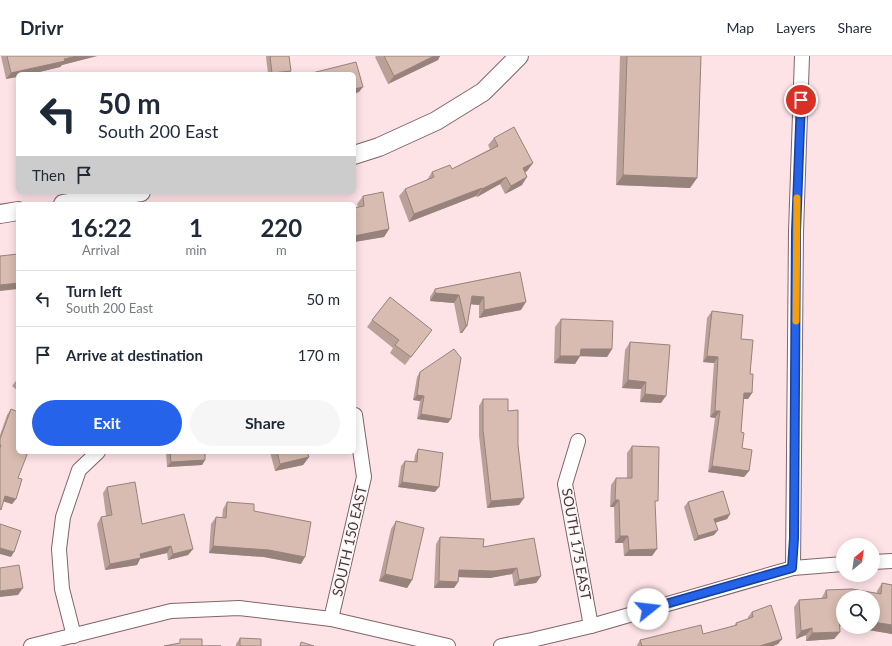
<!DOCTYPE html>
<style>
:root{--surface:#fff;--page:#f6f6f7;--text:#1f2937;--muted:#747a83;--line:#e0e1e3;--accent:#2563eb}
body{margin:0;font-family:Lato,sans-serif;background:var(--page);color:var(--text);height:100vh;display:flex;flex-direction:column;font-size:15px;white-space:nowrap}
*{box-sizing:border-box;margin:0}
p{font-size:13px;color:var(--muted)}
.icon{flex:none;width:22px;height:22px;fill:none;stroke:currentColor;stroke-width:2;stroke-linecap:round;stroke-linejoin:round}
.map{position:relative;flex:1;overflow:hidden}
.panel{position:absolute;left:16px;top:146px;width:340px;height:252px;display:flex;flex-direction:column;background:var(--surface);border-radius:6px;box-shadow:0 2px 10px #0003}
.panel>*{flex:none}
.top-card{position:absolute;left:16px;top:16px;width:340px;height:122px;border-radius:6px;box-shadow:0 2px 10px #0003;background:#fff;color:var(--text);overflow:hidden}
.needle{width:26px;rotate:29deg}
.controls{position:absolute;left:836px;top:482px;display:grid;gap:8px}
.controls a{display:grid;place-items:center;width:44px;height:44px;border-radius:50%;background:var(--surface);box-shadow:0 2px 10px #0003;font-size:20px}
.pin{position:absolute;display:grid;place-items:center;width:34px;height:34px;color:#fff;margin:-17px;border:2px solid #fff;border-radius:50%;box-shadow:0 1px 4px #0007}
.me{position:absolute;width:44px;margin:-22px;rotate:74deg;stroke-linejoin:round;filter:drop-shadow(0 0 3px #0008)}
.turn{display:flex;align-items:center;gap:14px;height:84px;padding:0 16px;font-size:18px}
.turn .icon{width:52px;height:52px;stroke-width:2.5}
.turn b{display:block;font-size:28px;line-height:34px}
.then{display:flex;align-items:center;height:38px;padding:0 16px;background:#0003;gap:8px;font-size:15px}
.eta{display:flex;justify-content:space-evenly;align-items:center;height:68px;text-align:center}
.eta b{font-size:24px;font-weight:700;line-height:28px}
.action{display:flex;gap:8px;margin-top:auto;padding:8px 16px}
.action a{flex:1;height:46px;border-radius:24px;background:var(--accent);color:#fff;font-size:16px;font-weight:700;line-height:46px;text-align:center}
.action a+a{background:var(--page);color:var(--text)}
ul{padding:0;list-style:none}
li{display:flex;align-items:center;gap:12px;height:56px;padding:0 16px;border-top:1px solid var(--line)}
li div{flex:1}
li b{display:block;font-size:15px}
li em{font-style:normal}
header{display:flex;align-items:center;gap:24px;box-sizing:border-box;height:56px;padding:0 20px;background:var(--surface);border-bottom:1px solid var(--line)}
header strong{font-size:19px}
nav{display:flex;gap:22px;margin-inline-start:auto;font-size:14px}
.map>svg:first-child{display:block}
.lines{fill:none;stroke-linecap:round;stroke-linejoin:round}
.minor-casing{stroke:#816569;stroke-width:16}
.tertiary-casing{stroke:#816569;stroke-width:20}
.minor{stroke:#fff;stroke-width:14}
.tertiary{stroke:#fff;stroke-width:18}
.wall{fill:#baa198}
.shaded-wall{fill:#97837c}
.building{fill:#d8bbb1;stroke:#97837c}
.route-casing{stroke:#184099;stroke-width:10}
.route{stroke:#2563eb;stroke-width:7}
.slow{stroke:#f59e0b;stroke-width:7}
.labels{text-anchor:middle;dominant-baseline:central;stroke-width:3;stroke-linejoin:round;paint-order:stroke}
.street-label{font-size:14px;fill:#46393b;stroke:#fcf5f6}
</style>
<header>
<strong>Drivr</strong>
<nav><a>Map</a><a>Layers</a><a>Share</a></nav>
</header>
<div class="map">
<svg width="892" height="590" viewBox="0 0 892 590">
<rect width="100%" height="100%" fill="#fde2e6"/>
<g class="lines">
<g class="minor-casing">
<g id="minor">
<polyline points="578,385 565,428 591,570"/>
<polyline points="873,506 892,505"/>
<polyline points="793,512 796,176 802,0"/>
<polyline points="331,563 364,421 355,359"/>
<polyline points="74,580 62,533 59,493 63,461 79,414 98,396"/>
<polyline points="31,590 171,555 239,552 331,563 448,590"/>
<polyline points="501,590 532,584 591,570 793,512 843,508"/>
</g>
</g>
<g class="tertiary-casing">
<g id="tertiary">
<polyline points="354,99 379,91 436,65 483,36 519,0"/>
<polyline points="63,148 141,136"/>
<polyline points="0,158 18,155"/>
</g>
</g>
<use href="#minor" class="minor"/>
<use href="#tertiary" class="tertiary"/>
</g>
<g class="wall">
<polygon points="1,0 97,0 62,9 60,11 31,18 18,18 6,23"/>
<polygon points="266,0 289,0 289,18 268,18 266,1"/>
<polygon points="376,0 440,0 438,4 388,28 375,1"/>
<polygon points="620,0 701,0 697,122 690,132 616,129"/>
<polygon points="494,82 533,107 527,115 525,116 522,129 505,138 500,128 477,141 476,140 409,166 399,140 405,133 427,124 432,116 452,113 490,93 488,89"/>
<polygon points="363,140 389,173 384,181 354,186 354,152 358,151 357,148"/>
<polygon points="520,216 521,254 479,262 479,249 471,248 467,270 462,277 460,277 454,247 430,245 430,241 435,233"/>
<polygon points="712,255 741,283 750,318 752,337 748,343 743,343 741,376 742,392 749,415 744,421 708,416 715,362 710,361 714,307 703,306 707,262"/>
<polygon points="561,263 612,293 607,301 580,300 575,308 554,307 555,271"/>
<polygon points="372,264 426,281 405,309 390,297 393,292 367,271"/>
<polygon points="630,286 661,347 640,346 641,333 622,332 625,294"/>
<polygon points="420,316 448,367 417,363 420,345 413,344 417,321"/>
<polygon points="18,322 18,335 12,330"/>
<polygon points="483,343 508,355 518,389 524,442 519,449 487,452 479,380 479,350"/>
<polygon points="11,353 18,422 16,443 12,448 3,445 0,455 0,379 7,359"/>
<polygon points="632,390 655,449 652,500 624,500 623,487 615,487 614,451 610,451 611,429 616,422 627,422 627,397"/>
<polygon points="418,393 435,436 398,431 401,410 405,405 414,406 415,399"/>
<polygon points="166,396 205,396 205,404 202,409 167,411"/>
<polygon points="270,396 307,396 309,401 303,409 275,415"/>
<polygon points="107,431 142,468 193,493 188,499 168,504 167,497 140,503 137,509 105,514 97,468 101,461 106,460 103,437"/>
<polygon points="227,446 254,455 301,508 264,501 209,497 211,468 216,461 222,462 223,453"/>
<polygon points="688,446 730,458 727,463 715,467 718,474 714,479 694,485 684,451"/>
<polygon points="396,465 412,524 407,532 379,525 391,473"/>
<polygon points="440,481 483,491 541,520 536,527 514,530 512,518 490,522 459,521 458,526 454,532 434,532 436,488"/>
<polygon points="882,527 892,529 892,578 851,571 843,541 843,570 839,569 840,576 834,583 806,585 806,579 796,583 794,551 799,544 821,543 826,534 877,537 877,535"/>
<polygon points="752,556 782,583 778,588 773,590 637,590 637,589 640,584 703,578 734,570 736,567 748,563 748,561"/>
<polygon points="240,582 261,590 236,590 236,588"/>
</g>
<g class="shaded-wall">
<polygon points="77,0 97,0 62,9 60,11 31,18 18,18 18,21 6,23 11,17"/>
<polygon points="434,0 440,0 438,4 388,28 394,20"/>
<polygon points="291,15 289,18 272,18 272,17"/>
<polygon points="363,31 359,36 354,38 354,33"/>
<polygon points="533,107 527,115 518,120 523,112"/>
<polygon points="623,119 697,122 690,132 616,129"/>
<polygon points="506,121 500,128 477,141 482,133"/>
<polygon points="527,121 522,129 505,138 511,130"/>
<polygon points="482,132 476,140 409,166 414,158"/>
<polygon points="389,173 384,181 354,186 354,180"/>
<polygon points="18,227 18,233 0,235 0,229"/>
<polygon points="435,237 459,239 454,247 430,245"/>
<polygon points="472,240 484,241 479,249 467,248"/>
<polygon points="526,246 521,254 479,262 484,254"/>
<polygon points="466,270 467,270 462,277 460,277"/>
<polygon points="581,293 612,293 607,301 578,300 580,300 575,308 554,307 560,300"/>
<polygon points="707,300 718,301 714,307 703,306"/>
<polygon points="628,324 646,326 641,333 622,332"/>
<polygon points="744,337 752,337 748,343 739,343"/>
<polygon points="645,338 666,340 661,347 640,346"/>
<polygon points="417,339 424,340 420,345 413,344"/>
<polygon points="715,355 720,355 715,362 710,361"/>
<polygon points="421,358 451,363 448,367 417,363"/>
<polygon points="309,401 303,409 275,415 280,408"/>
<polygon points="205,404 202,409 167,411 171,406"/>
<polygon points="712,410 749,415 744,421 708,416"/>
<polygon points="402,426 439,431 435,436 398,431"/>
<polygon points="5,440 16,443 12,448 2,445"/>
<polygon points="524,442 519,449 487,452 491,445"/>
<polygon points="615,444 619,444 614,451 610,451"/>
<polygon points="730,458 727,463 711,468 714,463"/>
<polygon points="718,474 714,479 694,485 698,480"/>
<polygon points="620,480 628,480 623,487 615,487"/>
<polygon points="171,490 167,497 140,503 137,509 105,514 110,508 140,498"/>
<polygon points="213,490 269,494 305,501 301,508 264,501 209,497"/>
<polygon points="0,492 14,496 11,501 0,498"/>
<polygon points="193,493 188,499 168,504 173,498"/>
<polygon points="657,493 652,500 624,500 629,494"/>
<polygon points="517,512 512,518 490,522 454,521 459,514"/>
<polygon points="385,518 412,524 407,532 379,525"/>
<polygon points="541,520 536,527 514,530 519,524"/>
<polygon points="439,525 458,526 454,532 434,532"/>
<polygon points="23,532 18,539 0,541 0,535"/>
<polygon points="839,560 843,561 843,570 833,568"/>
<polygon points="873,566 892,569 892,578 851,571 873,571"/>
<polygon points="812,572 806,579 796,583 801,575"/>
<polygon points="840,576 834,583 806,585 812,577"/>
<polygon points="782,583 778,588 773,590 760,590"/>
</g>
<g class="building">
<polygon points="7,0 77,0 64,3 65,5 11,17"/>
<polygon points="270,0 289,0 291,15 272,17"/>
<polygon points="384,0 434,0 394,20"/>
<polygon points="627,0 701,0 697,122 623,119"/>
<polygon points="356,6 363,31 354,33 354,18 308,18"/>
<polygon points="514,71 533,107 523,112 527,121 511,130 506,121 482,133 482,132 414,158 405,133 434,121 432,116 450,109 452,113 498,90 494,82"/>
<polygon points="383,136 389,173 354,180 354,152 364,150 363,140"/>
<polygon points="18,198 18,227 0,229 0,200"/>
<polygon points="520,216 526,246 484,254 484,241 472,240 467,270 466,270 459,239 435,237 435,233"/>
<polygon points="390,241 432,274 411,301 395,289 399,284 372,264"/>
<polygon points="712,255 743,259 741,283 753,284 750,318 753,318 752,337 744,337 741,376 744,377 742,392 752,394 749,415 712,410 720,355 715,355 718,301 707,300"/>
<polygon points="561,263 613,265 612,293 581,293 580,300 560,300"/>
<polygon points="630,286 670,289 666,340 645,338 646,326 628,324"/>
<polygon points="454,293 461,302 451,363 421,358 424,340 417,339 420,316"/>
<polygon points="483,343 508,343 508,355 518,354 518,389 524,442 491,445 483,374"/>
<polygon points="11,353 18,356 18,396 28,396 18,422 22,423 16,443 5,440 1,454 0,453 0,392 1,389 0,389 0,383"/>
<polygon points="632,390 659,391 658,445 655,445 657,493 629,494 628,480 620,480 619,444 615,444 616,422 632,422"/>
<polygon points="418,393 443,397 439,431 402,426 405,405 417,406"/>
<polygon points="170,396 205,396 205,404 171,406"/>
<polygon points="277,396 307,396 309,401 280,408"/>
<polygon points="135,426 142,468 184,458 193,493 173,498 171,490 140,498 141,502 110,508 101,461 112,459 107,431"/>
<polygon points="723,435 730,458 714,463 718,474 698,480 688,446"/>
<polygon points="227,446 254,448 254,455 311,466 305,501 269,494 213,490 216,461 226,462"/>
<polygon points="396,465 424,472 412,524 385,518"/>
<polygon points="0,468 21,475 14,496 0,492"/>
<polygon points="440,481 484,483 483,491 534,482 541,520 519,524 517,512 494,515 459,514 458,526 439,525"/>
<polygon points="19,509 23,532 0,535 0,512"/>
<polygon points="882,527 892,529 892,569 873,566 873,541 843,541 843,561 839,560 840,576 812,577 812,572 801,575 799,544 827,542 826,534 852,533 881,538"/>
<polygon points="771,549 782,583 760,590 642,590 640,584 701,569 703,578 737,569 736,567 753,561 752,556"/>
<polygon points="240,582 261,583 261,590 240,590"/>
<polygon points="180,583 202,583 202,590 221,590 164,590 180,587"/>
<polygon points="301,586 314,590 300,590"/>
</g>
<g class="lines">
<g class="route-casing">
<polyline id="route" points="648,553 792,512 794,482 796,176 801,44"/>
</g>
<use href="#route" class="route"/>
<polyline class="slow" points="796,265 797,142"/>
</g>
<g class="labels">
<g class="street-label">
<text transform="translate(349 485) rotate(-77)">SOUTH 150 EAST</text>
<text transform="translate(577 488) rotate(80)">SOUTH 175 EAST</text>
</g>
</g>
</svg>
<div class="controls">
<a><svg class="needle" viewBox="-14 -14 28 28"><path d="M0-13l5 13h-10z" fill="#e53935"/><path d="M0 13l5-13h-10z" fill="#747a83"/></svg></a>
<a><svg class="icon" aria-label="search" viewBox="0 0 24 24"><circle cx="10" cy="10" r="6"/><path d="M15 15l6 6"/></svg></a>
</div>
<div class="pin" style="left:801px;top:44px;background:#d93025"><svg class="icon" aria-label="arrive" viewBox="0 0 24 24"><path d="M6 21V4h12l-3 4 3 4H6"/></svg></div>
<svg class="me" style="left:648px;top:553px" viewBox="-20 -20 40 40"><circle r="19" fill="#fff"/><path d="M0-13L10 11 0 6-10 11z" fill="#2563eb"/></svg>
<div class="top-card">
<div class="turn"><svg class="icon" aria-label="left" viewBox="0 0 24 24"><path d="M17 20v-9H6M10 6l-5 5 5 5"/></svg><div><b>50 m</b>South 200 East</div></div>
<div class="then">Then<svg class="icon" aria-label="arrive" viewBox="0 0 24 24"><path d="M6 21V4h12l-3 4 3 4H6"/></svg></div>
</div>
<section class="panel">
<div class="eta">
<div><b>16:22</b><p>Arrival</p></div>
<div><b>1</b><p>min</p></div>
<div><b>220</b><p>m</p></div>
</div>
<ul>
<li><svg class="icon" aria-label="left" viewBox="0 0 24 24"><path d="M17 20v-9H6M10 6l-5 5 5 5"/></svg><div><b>Turn left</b><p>South 200 East</p></div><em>50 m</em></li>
<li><svg class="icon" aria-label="arrive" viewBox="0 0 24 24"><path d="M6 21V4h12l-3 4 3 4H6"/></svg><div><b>Arrive at destination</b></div><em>170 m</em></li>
</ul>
<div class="action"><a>Exit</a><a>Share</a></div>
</section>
</div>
